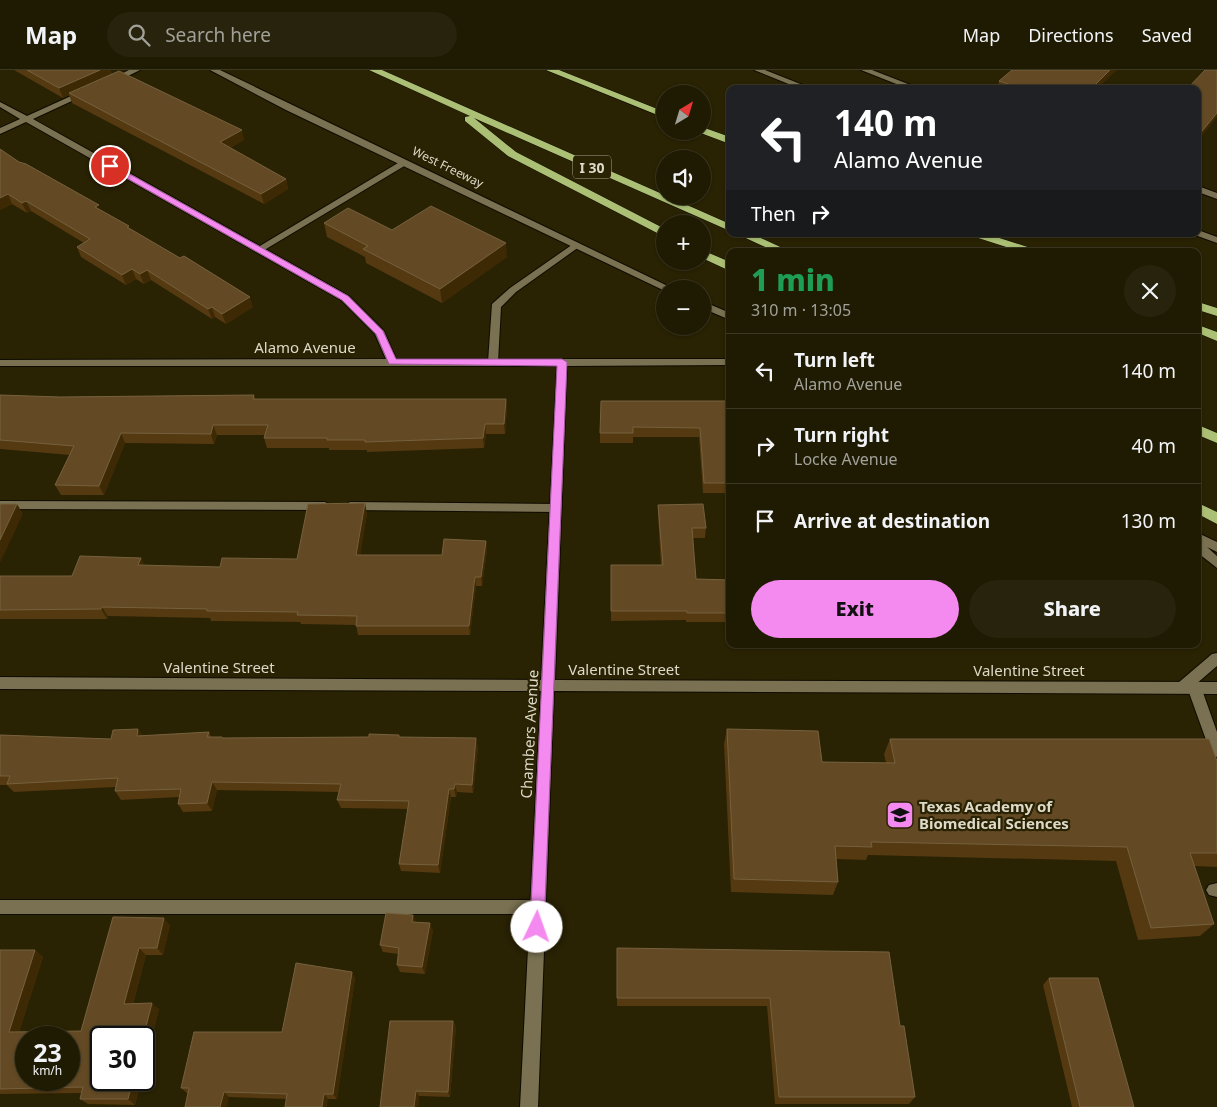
<!DOCTYPE html>
<meta charset="utf-8">
<style>
:root{--surface:#1f1a02;--page:#27230c;--text:#f1f3f6;--muted:#a1a199;--line:#3c3824;--accent:#f489ef}
body{margin:0;font-family:"Noto Sans",sans-serif;background:var(--page);color:var(--text);height:100vh;display:flex;flex-direction:column;font-size:19px;white-space:nowrap}
*{box-sizing:border-box;margin:0}
p{font-size:16px;color:var(--muted)}
.icon{flex:none;width:28px;height:28px;fill:none;stroke:currentColor;stroke-width:2;stroke-linecap:round;stroke-linejoin:round}
.map{position:relative;flex:1;overflow:hidden}
.side{position:absolute;left:726px;top:178px;width:475px;height:400px;display:flex;flex-direction:column;background:var(--surface);border-radius:10px;box-shadow:0 1px 4px #0004,0 0 0 1px var(--line)}
.side>*{flex:none}
.top-card{position:absolute;left:726px;top:15px;width:475px;height:152px;border-radius:10px;box-shadow:0 1px 4px #0004,0 0 0 1px var(--line);background:#202124;color:#fff;overflow:hidden}
.needle{width:32px;rotate:38deg}
.controls{position:absolute;left:656px;top:15px;display:grid;gap:10px}
.controls a{display:grid;place-items:center;width:55px;height:55px;border-radius:50%;background:var(--surface);box-shadow:0 1px 4px #0004,0 0 0 1px var(--line);font-size:25px}
.speed{position:absolute;left:15px;top:956px;display:flex;gap:10px;font-size:25px;font-weight:700;text-align:center}
.speed>*{display:grid;place-content:center;width:65px;height:65px;border-radius:50%;background:var(--surface);box-shadow:0 1px 4px #0004,0 0 0 1px var(--line);line-height:1}
.speed small{font-size:12px;font-weight:400}
.speed .limit{border:2px solid #111;border-radius:8px;background:#fff;color:#111}
.pin{position:absolute;display:grid;place-items:center;width:42px;height:42px;color:#fff;margin:-21px;border:2px solid #fff;border-radius:50%;box-shadow:0 1px 5px #0007}
.me{position:absolute;width:55px;margin:-28px;rotate:3deg;stroke-linejoin:round;filter:drop-shadow(0 0 4px #0008)}
.turn{display:flex;align-items:center;gap:18px;height:105px;padding:0 25px;font-size:22px}
.turn .icon{width:65px;height:65px;stroke-width:2.5}
.turn b{display:block;font-size:35px;line-height:42px}
.then{display:flex;align-items:center;height:48px;padding:0 25px;background:#0003;gap:10px;font-size:19px}
.round{display:grid;place-items:center;flex:none;width:52px;height:52px;border-radius:26px;background:var(--page)}
.headline{display:flex;align-items:center;justify-content:space-between;height:85px;padding:0 25px}
h1{font-size:30px;font-weight:800;line-height:38px;color:#1e9e55}
.button{display:flex;gap:10px;margin-top:auto;padding:10px 25px}
.button a{flex:1;height:58px;border-radius:30px;background:var(--accent);color:#111;font-size:20px;font-weight:800;line-height:58px;text-align:center}
.button a+a{background:var(--page);color:var(--text)}
ul{padding:0;list-style:none}
li{display:flex;align-items:center;gap:15px;height:75px;padding:0 25px;border-top:1px solid var(--line)}
li div{flex:1}
li b{display:block;font-size:19px}
li em{font-style:normal}
header{display:flex;align-items:center;gap:30px;box-sizing:border-box;height:70px;padding:0 25px;background:var(--surface);border-bottom:1px solid var(--line)}
header strong{font-size:24px}
nav{display:flex;gap:28px;margin-inline-start:auto;font-size:18px}
.search{width:350px;height:45px;background:var(--page);display:flex;align-items:center;gap:12px;box-sizing:border-box;padding:0 18px;border-radius:28px;color:var(--muted);font-size:19px}
.map>svg:first-child{display:block}
.lines{fill:none;stroke-linecap:round;stroke-linejoin:round}
.lane-casing{stroke:#100b00;stroke-width:2}
.street-casing{stroke:#100b00;stroke-width:2}
.secondary-casing{stroke:#100b00;stroke-width:2}
.highway-casing{stroke:#100b00;stroke-width:1}
.lane{fill:#797151;fill-rule:evenodd}
.street{fill:#797151;fill-rule:evenodd}
.secondary{fill:#797151;fill-rule:evenodd}
.highway{fill:#abc075;fill-rule:evenodd}
.wall{fill:#543911}
.shaded-wall{fill:#3d2903}
.building{fill:#634a25;stroke:#76613e;fill-rule:evenodd}
.route{fill:#f489ef;stroke:#9f599b}
.labels{text-anchor:middle;dominant-baseline:central;stroke-width:4.5;stroke-linejoin:round;paint-order:stroke}
.far-street-label{font-size:12px;fill:#dedac9;stroke:#292203}
.shield{fill:#292203;stroke:#a8a38e;stroke-width:1}
.shield-label{font-size:14px;font-weight:bold;fill:#dedac9}
.street-label{font-size:15px;fill:#dedac9;stroke:#292203}
.poi-label{font-size:15px;font-weight:bold;fill:#dedac9;stroke:#292203;text-anchor:start}
</style>
<header>
<strong>Map</strong>
<div class="search"><svg class="icon" aria-label="search" viewBox="0 0 24 24"><circle cx="10" cy="10" r="6"/><path d="M15 15l6 6"/></svg>Search here</div>
<nav><a>Map</a><a>Directions</a><a>Saved</a></nav>
</header>
<div class="map">
<svg width="1217" height="1037" viewBox="0 0 1217 1037">
<rect width="100%" height="100%" fill="#292203"/>
<g class="lines">
<g class="lane-casing">
<g id="lane">
<polygon points="403,90 407,93 406,95 261,182 258,183 253,180"/>
<polygon points="576,172 581,175 579,177 516,222 501,237 498,292 497,294 489,294 488,292 492,234 510,218"/>
<polygon points="0,431 325,432 331,436 325,440 0,439"/>
<polygon points="350,432 556,434 562,438 556,442 350,440 344,436"/>
<polygon points="1194,611 1199,613 1201,617 1217,662 1217,687 1212,685 1210,681 1187,617 1189,613"/>
<polygon points="1217,813 1217,827 1209,825 1206,820 1209,815"/>
<polygon points="0,830 538,830 543,832 546,837 543,842 538,844 0,844"/>
</g>
</g>
<g class="street-casing">
<g id="street">
<polygon points="129,0 140,0 114,13 107,11"/>
<polygon points="861,0 872,0 921,19 909,19"/>
<polygon points="82,21 89,23 33,49 349,226 384,261 396,289 730,289 730,295 567,296 555,610 1217,612 1217,624 554,621 538,1037 520,1037 541,621 0,619 0,607 541,610 557,296 0,296 0,290 386,289 375,264 341,230 26,52 0,64 0,58 20,49 0,37 0,32 27,46"/>
<polygon points="1198,116 1217,123 1217,129 1198,122"/>
</g>
</g>
<g class="secondary-casing">
<g id="secondary">
<polygon points="210,0 220,0 674,219 665,219 665,221 286,40"/>
<polygon points="754,0 765,0 813,19 801,19"/>
<polygon points="1198,160 1217,167 1217,173 1195,165 1198,164"/>
<polygon points="702,231 730,243 730,250 702,238"/>
<polygon points="1198,463 1217,472 1217,482 1207,477 1217,486 1217,498 1198,483"/>
<polygon points="1217,583 1217,596 1188,621 1183,623 1178,621 1176,617 1178,613 1212,584"/>
</g>
</g>
<g class="highway-casing">
<g id="highway">
<polygon points="369,0 382,0 730,154 730,161 474,48 516,82 665,159 665,166 661,165 508,86 465,51 465,47 470,46"/>
<polygon points="546,0 559,0 665,42 665,48"/>
<polygon points="702,57 730,67 730,74 698,62 702,61"/>
<polygon points="737,164 752,164 789,181 774,181"/>
<polygon points="970,164 987,164 1034,179 1036,181 1019,181 972,166"/>
<polygon points="702,180 730,192 730,201 702,188"/>
<polygon points="1198,232 1217,238 1217,246 1198,240"/>
<polygon points="1198,255 1217,262 1217,271 1198,263"/>
<polygon points="1198,355 1217,363 1217,373 1198,365"/>
<polygon points="1198,433 1217,442 1217,454 1198,444"/>
</g>
</g>
<use href="#lane" class="lane"/>
<use href="#street" class="street"/>
<use href="#secondary" class="secondary"/>
<use href="#highway" class="highway"/>
</g>
<g class="wall">
<polygon points="14,0 110,0 112,4 244,70 230,78 286,109 288,119 264,134 72,33 69,25 63,28"/>
<polygon points="999,11 1097,19 997,19"/>
<polygon points="0,79 19,92 101,140 253,237 226,254 215,247 212,249 151,210 144,214 136,209 126,215 81,187 77,177 84,173 31,141 27,143 12,134 0,140"/>
<polygon points="324,153 392,160 507,187 442,233 366,193 365,187 327,167"/>
<polygon points="0,325 60,327 254,325 255,329 506,329 507,339 505,364 486,364 484,378 367,382 367,380 329,380 329,378 267,378 264,368 265,365 217,365 214,374 125,373 104,425 61,425 55,415 70,385 0,379"/>
<polygon points="730,331 730,423 703,423 699,367 633,367 633,373 600,373 600,363"/>
<polygon points="658,435 706,458 705,468 692,468 696,509 730,510 730,552 686,552 686,550 611,551 611,495 661,495 658,445"/>
<polygon points="367,443 360,485 442,485 486,471 487,480 482,516 476,516 470,565 358,565 356,555 301,554 300,552 211,551 210,548 108,546 107,549 0,549 0,506 72,506 141,488 144,495 220,497 297,489"/>
<polygon points="727,659 822,692 886,693 884,684 890,669 1217,691 1217,797 1194,796 1214,854 1200,866 1138,870 1116,791 868,785 866,790 836,789 838,812 833,825 731,822 724,674"/>
<polygon points="209,662 211,667 222,667 223,668 400,667 478,677 473,723 457,722 456,727 451,727 440,803 401,801 399,794 408,739 341,738 337,730 339,722 217,720 212,741 183,742 178,734 179,727 121,730 115,721 116,717 14,722 7,715 0,715 0,665 111,669 143,666"/>
<polygon points="113,847 170,855 163,885 146,885 133,934 159,939 135,1035 88,1034 80,1029 82,1023 0,1024 0,880 35,880 43,887 19,962 81,961"/>
<polygon points="416,852 433,860 425,904 400,902 397,895 399,884 383,882 380,875"/>
<polygon points="617,878 900,956 915,1027 909,1034 775,1034 767,936 617,936"/>
<polygon points="352,902 355,909 337,1029 286,1029 229,1027 187,1023 181,1018 282,962"/>
<polygon points="1049,908 1134,1037 1072,1037 1043,915"/>
<polygon points="453,951 456,957 450,1027 419,1026 418,1037 380,1037"/>
</g>
<g class="shaded-wall">
<polygon points="100,0 110,0 112,6 69,23 69,25 63,28 59,18"/>
<polygon points="1110,0 1117,0 1097,19 1091,19"/>
<polygon points="1217,43 1217,47 1198,71 1198,66"/>
<polygon points="242,60 244,70 223,82 220,72"/>
<polygon points="286,109 288,119 264,134 261,124"/>
<polygon points="8,124 12,134 0,140 0,128"/>
<polygon points="26,131 31,141 27,143 22,133"/>
<polygon points="506,173 507,187 442,233 440,219"/>
<polygon points="132,199 136,209 126,215 122,205"/>
<polygon points="147,200 151,210 144,214 140,204"/>
<polygon points="250,227 253,237 226,254 222,244"/>
<polygon points="212,237 215,247 212,249 208,239"/>
<polygon points="506,329 507,339 505,364 504,354"/>
<polygon points="485,354 486,364 484,378 483,368"/>
<polygon points="213,355 217,365 214,374 211,364"/>
<polygon points="121,363 125,373 104,425 99,416"/>
<polygon points="365,433 367,443 359,495 356,485"/>
<polygon points="17,434 23,444 0,493 0,470"/>
<polygon points="486,471 487,480 482,516 481,507"/>
<polygon points="141,488 146,498 138,495"/>
<polygon points="475,507 476,516 470,565 469,556"/>
<polygon points="102,537 108,546 107,549 101,539"/>
<polygon points="138,659 144,668 137,666"/>
<polygon points="476,668 478,677 473,723 472,715"/>
<polygon points="212,712 217,720 212,741 207,733"/>
<polygon points="455,714 457,722 456,727 454,719"/>
<polygon points="449,719 451,727 440,803 438,795"/>
<polygon points="413,845 416,852 412,852"/>
<polygon points="164,848 170,855 163,885 157,878"/>
<polygon points="430,853 433,860 425,904 422,897"/>
<polygon points="139,878 146,885 131,940 124,934"/>
<polygon points="35,880 43,887 17,968 9,962"/>
<polygon points="352,902 355,909 337,1029 333,1024"/>
<polygon points="152,933 159,939 144,999 144,968"/>
<polygon points="453,951 456,957 450,1027 448,1022"/>
<polygon points="133,1010 141,1010 135,1035 128,1029"/>
<polygon points="416,1021 419,1026 418,1037 414,1037"/>
<polygon points="224,1022 229,1027 227,1037 220,1037"/>
<polygon points="324,1024 328,1029 327,1037 322,1037"/>
</g>
<g class="building">
<polygon points="27,0 100,0 59,18"/>
<polygon points="1012,0 1110,0 1092,18 1094,19 1022,19 999,11"/>
<polygon points="1205,0 1217,0 1217,43 1198,66 1198,19 1187,19"/>
<polygon points="119,1 242,60 220,72 286,109 261,124 69,23"/>
<polygon points="0,79 19,92 26,94 99,135 95,137 129,156 127,157 180,188 184,186 250,227 222,244 212,237 208,239 147,200 140,204 132,199 122,205 77,177 90,169 26,131 22,133 8,124 0,128"/>
<polygon points="431,136 506,173 440,219 363,179 368,176 324,153 348,138 392,160"/>
<polygon points="0,325 60,327 254,325 253,329 506,329 504,354 485,354 483,368 365,372 365,370 327,370 327,368 264,368 268,355 213,355 211,364 121,363 99,416 55,415 74,376 0,370"/>
<polygon points="601,331 730,331 730,356 729,356 730,369 730,413 704,413 700,358 633,357 633,363 600,363"/>
<polygon points="365,433 356,485 442,485 444,469 486,471 481,507 475,507 469,556 356,556 357,546 297,545 298,542 207,541 207,539 102,537 101,539 0,540 0,506 72,506 80,486 141,488 138,495 220,497 222,488 297,489 308,434"/>
<polygon points="0,434 17,434 0,470"/>
<polygon points="703,434 706,458 692,458 696,509 730,510 730,543 687,543 687,541 611,541 611,495 663,495 658,435"/>
<polygon points="138,659 137,666 209,662 207,667 222,667 222,668 369,667 369,664 399,665 399,667 476,668 472,715 455,714 454,719 449,719 438,795 399,794 409,731 337,730 341,714 212,712 207,733 178,734 181,719 115,721 118,708 7,714 10,706 0,706 0,665 111,669 113,660"/>
<polygon points="727,659 818,661 822,692 895,693 890,669 1209,669 1217,691 1217,783 1190,783 1214,854 1151,858 1127,777 871,772 872,777 835,776 838,812 734,809"/>
<polygon points="386,843 413,845 412,852 430,853 422,897 397,895 399,878 380,875"/>
<path d="M113,847L164,848L157,878H139L124,934L152,933L143,968H101V1010H133L128,1029H80L83,1017L0,1019V880H35L9,962L81,961ZM26,968H69V1010H26Z"/>
<polygon points="617,878 889,882 900,956 904,956 915,1027 779,1027 770,928 617,928"/>
<polygon points="296,893 352,902 333,1024 324,1024 322,1037 285,1037 287,1024 224,1022 220,1037 185,1037 189,1018 181,1018 194,962 282,962"/>
<polygon points="1049,908 1098,908 1134,1037 1080,1037"/>
<polygon points="390,951 453,951 448,1022 416,1021 414,1037 380,1037"/>
</g>
<polygon class="route" points="110,93 348,226 383,261 396,289 562,289 567,292 544,857 542,862 537,864 532,862 530,857 557,296 389,294 376,264 342,230 107,97 107,94"/>
<defs>
<g id="school-square" transform="scale(1.4375)"><rect x="-9" y="-9" width="18" height="18" rx="4" fill="#f489ef" stroke="#292203"/><path d="M0-5L7-2L0 1L-7-2ZM-4 1L0 2.5L4 1V4Q0 6-4 4Z" fill="#111"/></g>
</defs>
<g fill-rule="evenodd">
<use href="#school-square" x="900" y="745"/>
</g>
<g class="labels">
<g class="far-street-label">
<text transform="translate(448 97) rotate(26)">West Freeway</text>
</g>
<rect class="shield" x="573" y="85.5" width="38" height="23" rx="4"/>
<g class="shield-label">
<text x="592" y="97">I 30</text>
</g>
<g class="street-label">
<text x="305" y="277">Alamo Avenue</text>
<text x="219" y="597">Valentine Street</text>
<text x="624" y="599">Valentine Street</text>
<text x="1029" y="600">Valentine Street</text>
<text transform="translate(529 664) rotate(-87)">Chambers Avenue</text>
</g>
<g class="poi-label">
<text x="919" y="736">Texas Academy of<tspan x="919" dy="17">Biomedical Sciences</tspan></text>
</g>
</g>
</svg>
<div class="controls">
<a><svg class="needle" viewBox="-14 -14 28 28"><path d="M0-13l5 13h-10z" fill="#e53935"/><path d="M0 13l5-13h-10z" fill="#a1a199"/></svg></a>
<a><svg class="icon" aria-label="sound" viewBox="0 0 24 24"><path d="M4 9h4l5-4v14l-5-4H4zM17 9q2 3 0 6"/></svg></a>
<a>+</a>
<a>−</a>
</div>
<div class="speed"><div>23<small>km/h</small></div><div class="limit">30</div></div>
<div class="pin" style="left:110px;top:96px;background:#d93025"><svg class="icon" aria-label="arrive" viewBox="0 0 24 24"><path d="M6 21V4h12l-3 4 3 4H6"/></svg></div>
<svg class="me" style="left:537px;top:857px" viewBox="-20 -20 40 40"><circle r="19" fill="#fff"/><path d="M0-13L10 11 0 6-10 11z" fill="#f489ef"/></svg>
<div class="top-card">
<div class="turn"><svg class="icon" aria-label="left" viewBox="0 0 24 24"><path d="M17 20v-9H6M10 6l-5 5 5 5"/></svg><div><b>140 m</b>Alamo Avenue</div></div>
<div class="then">Then<svg class="icon" aria-label="right" viewBox="0 0 24 24"><path d="M7 20v-9h11M14 6l5 5-5 5"/></svg></div>
</div>
<section class="side">
<div class="headline"><div><h1>1 min</h1><p>310 m · 13:05</p></div><a class="round"><svg class="icon" aria-label="close" viewBox="0 0 24 24"><path d="M6 6l12 12M18 6L6 18"/></svg></a></div>
<ul>
<li><svg class="icon" aria-label="left" viewBox="0 0 24 24"><path d="M17 20v-9H6M10 6l-5 5 5 5"/></svg><div><b>Turn left</b><p>Alamo Avenue</p></div><em>140 m</em></li>
<li><svg class="icon" aria-label="right" viewBox="0 0 24 24"><path d="M7 20v-9h11M14 6l5 5-5 5"/></svg><div><b>Turn right</b><p>Locke Avenue</p></div><em>40 m</em></li>
<li><svg class="icon" aria-label="arrive" viewBox="0 0 24 24"><path d="M6 21V4h12l-3 4 3 4H6"/></svg><div><b>Arrive at destination</b></div><em>130 m</em></li>
</ul>
<div class="button"><a>Exit</a><a>Share</a></div>
</section>
</div>
